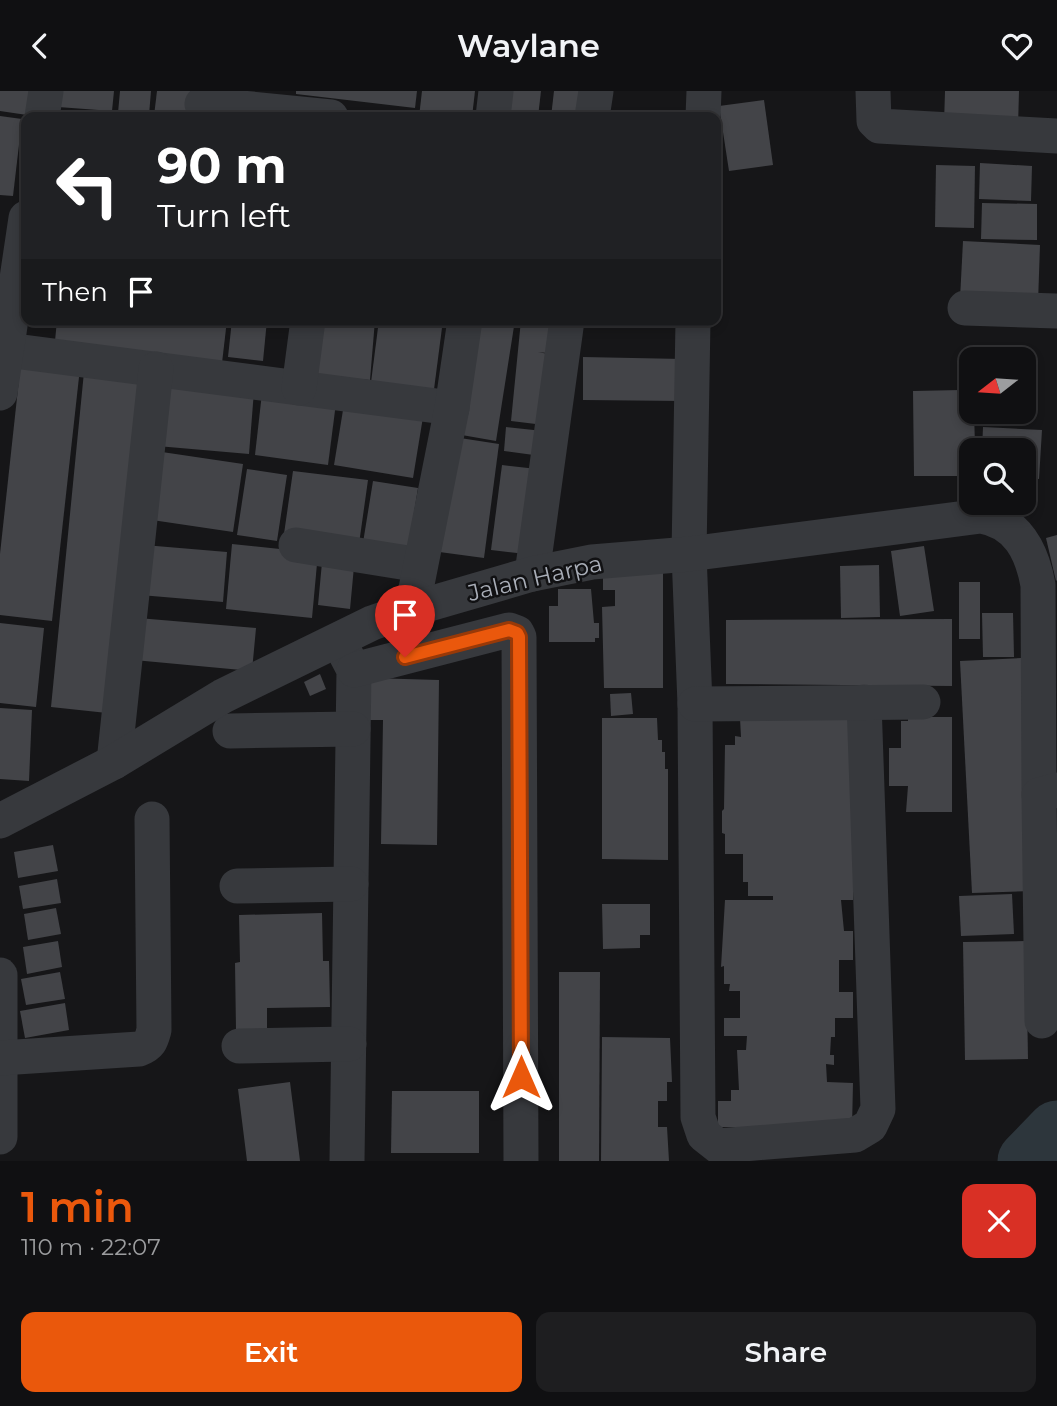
<!DOCTYPE html>
<meta charset="utf-8">
<style>
:root{--surface:#101012;--page:#1e1e20;--text:#f1f3f6;--muted:#9c9d9f;--line:#303032;--accent:#ea580c}
body{margin:0;font-family:Montserrat,sans-serif;background:var(--page);color:var(--text);height:100vh;display:flex;flex-direction:column;font-size:26px;white-space:nowrap}
*{box-sizing:border-box;margin:0}
p{font-size:23px;color:var(--muted)}
.icon{flex:none;width:38px;height:38px;fill:none;stroke:currentColor;stroke-width:2;stroke-linecap:round;stroke-linejoin:round}
.map{position:relative;height:1070px;overflow:hidden}
.drawer{display:flex;flex-direction:column;background:var(--surface);flex:1}
.drawer>*{flex:none}
.top-card{position:absolute;left:21px;top:21px;width:700px;height:214px;border-radius:14px;box-shadow:0 4px 10px #0003,0 0 0 2px var(--line);background:#202124;color:#fff;overflow:hidden}
.needle{width:46px;rotate:253deg}
.fabs{position:absolute;left:959px;top:256px;display:grid;gap:14px}
.fabs a{display:grid;place-items:center;width:77px;height:77px;border-radius:14px;background:var(--surface);box-shadow:0 4px 10px #0003,0 0 0 2px var(--line);font-size:35px}
.pin{position:absolute;display:grid;place-items:center;width:60px;height:60px;color:#fff;margin:-72px -30px;border-radius:50% 50% 50% 0;rotate:-45deg;box-shadow:0 0 7px #0007}
.pin .icon{rotate:45deg}
.me{position:absolute;width:77px;margin:-38px;rotate:0deg;stroke-linejoin:round;filter:drop-shadow(0 0 5px #0008)}
.turn{display:flex;align-items:center;gap:24px;height:147px;padding:0 21px;font-size:32px}
.turn .icon{width:91px;height:91px;stroke-width:2.5}
.turn b{display:block;font-size:49px;line-height:60px}
.then{display:flex;align-items:center;height:66px;padding:0 21px;background:#0003;gap:14px;font-size:26px}
.round{display:grid;place-items:center;flex:none;width:74px;height:74px;border-radius:14px;background:var(--page)}
.overview{display:flex;align-items:center;justify-content:space-between;height:119px;padding:0 21px}
h1{font-size:42px;font-weight:600;line-height:52px;color:var(--accent)}
.action{display:flex;gap:14px;margin-top:auto;padding:14px 21px}
.action a{flex:1;height:80px;border-radius:14px;background:var(--accent);color:#fff;font-size:28px;font-weight:600;line-height:80px;text-align:center}
.action a+a{background:var(--page);color:var(--text)}
header{display:flex;justify-content:space-between;align-items:center;height:91px;padding:0 21px;background:var(--surface);font-size:32px;font-weight:600}
.map>svg:first-child{display:block}
.lines{fill:none;stroke-linecap:round;stroke-linejoin:round}
.river{stroke:#2d363c;stroke-width:61}
.building{fill:#434448}
.minor{stroke:#37393d;stroke-width:35}
.route-casing{stroke:#983908;stroke-width:18}
.route{stroke:#ea580c;stroke-width:12}
.labels{text-anchor:middle;dominant-baseline:central;stroke-width:5;stroke-linejoin:round;paint-order:stroke}
.street-label{font-size:23px;fill:#a9aeb8;stroke:#111113}
</style>
<header><svg class="icon" aria-label="back" viewBox="0 0 24 24"><path d="M15 5l-7 7 7 7"/></svg>Waylane<svg class="icon" aria-label="heart" viewBox="0 0 24 24"><path d="M12 20l-8-8c-3-5 5-10 8-4 3-6 11-1 8 4z"/></svg></header>
<div class="map">
<svg width="1057" height="1070" viewBox="0 0 1057 1070">
<rect width="100%" height="100%" fill="#161618"/>
<g class="lines">
<polyline class="river" points="1028,1070 1057,1040"/>
</g>
<g class="building">
<polygon points="0,0 30,0 27,24 0,20"/>
<polygon points="60,0 114,0 112,20 58,16"/>
<polygon points="120,0 151,0 149,24 118,22"/>
<polygon points="157,0 191,0 189,26 154,25"/>
<polygon points="296,0 417,0 415,17 296,3"/>
<polygon points="422,0 475,0 472,26 419,26"/>
<polygon points="503,0 541,0 538,26 499,26"/>
<polygon points="554,0 590,0 587,26 551,26"/>
<polygon points="945,0 1019,0 1018,36 944,33"/>
<polygon points="764,9 773,74 729,80 719,15"/>
<polygon points="0,25 22,28 13,105 0,104"/>
<polygon points="980,72 1032,75 1031,110 979,108"/>
<polygon points="936,74 975,75 974,137 935,136"/>
<polygon points="982,112 1037,113 1037,149 981,148"/>
<polygon points="963,150 1040,154 1038,212 960,208"/>
<polygon points="57,229 227,229 222,272 55,250"/>
<polygon points="232,229 267,229 263,270 228,266"/>
<polygon points="319,229 375,229 370,289 314,284"/>
<polygon points="379,229 443,229 433,306 370,299"/>
<polygon points="475,229 515,229 496,350 456,343"/>
<polygon points="521,229 559,229 556,263 538,261 553,264 544,334 511,330"/>
<polygon points="583,266 683,268 683,310 583,309"/>
<polygon points="21,270 80,277 52,530 0,524 0,463"/>
<polygon points="84,281 139,287 107,622 51,616"/>
<polygon points="162,292 254,300 249,363 157,355"/>
<polygon points="961,299 961,313 971,312 971,320 974,320 975,355 962,355 962,385 914,385 913,300"/>
<polygon points="262,302 336,312 328,374 255,364"/>
<polygon points="344,313 423,326 413,387 334,374"/>
<polygon points="506,336 543,340 541,365 504,360"/>
<polygon points="983,336 1042,339 1039,388 1024,387 1024,359 982,359"/>
<polygon points="447,345 499,353 484,467 432,460"/>
<polygon points="162,361 243,373 233,441 152,429"/>
<polygon points="502,374 537,378 526,463 491,459"/>
<polygon points="247,378 287,384 277,450 237,444"/>
<polygon points="293,380 368,389 358,460 283,450"/>
<polygon points="373,390 418,397 406,471 361,464"/>
<polygon points="1057,444 1057,489 1056,490 1046,447"/>
<polygon points="232,453 318,462 312,527 226,518"/>
<polygon points="144,454 227,461 223,511 140,504"/>
<polygon points="924,455 934,520 900,525 891,460"/>
<polygon points="323,461 355,465 350,518 318,514"/>
<polygon points="879,474 880,526 841,527 840,475"/>
<polygon points="663,477 663,597 604,597 602,516 615,515 615,499 603,499 603,481"/>
<rect x="959" y="491" width="21" height="57"/>
<polygon points="558,498 591,498 594,532 599,532 599,547 595,547 595,551 549,551 549,515 558,515"/>
<polygon points="982,522 1013,522 1014,566 983,566"/>
<polygon points="138,527 256,537 252,580 134,569"/>
<polygon points="952,528 952,595 726,593 726,529"/>
<polygon points="0,532 44,537 36,616 0,612"/>
<polygon points="1021,567 1033,800 972,802 960,570"/>
<polygon points="320,583 326,598 310,605 304,591"/>
<polygon points="370,587 439,589 437,754 381,753 383,629 369,629"/>
<polygon points="631,602 633,623 611,625 610,603"/>
<polygon points="0,617 32,619 29,690 0,688"/>
<polygon points="908,626 952,626 952,721 906,721 908,695 889,695 889,657 901,657 901,630 908,630"/>
<polygon points="602,627 657,627 658,649 662,649 662,661 665,661 665,678 668,678 668,769 602,768"/>
<polygon points="740,627 853,627 853,809 841,809 844,840 853,840 853,869 839,869 839,901 853,901 853,927 835,927 835,946 831,946 830,964 834,964 834,974 826,973 827,991 853,992 852,1037 718,1036 718,1010 731,1010 731,999 739,999 737,959 746,959 747,945 724,945 724,927 740,927 740,900 729,900 730,893 724,893 724,875 721,876 725,809 773,809 773,805 748,805 748,791 743,791 743,763 725,763 725,743 722,742 722,720 724,718 725,654 735,654 735,645 741,646"/>
<polygon points="53,754 58,780 18,787 14,761"/>
<polygon points="57,788 61,812 23,818 19,795"/>
<polygon points="1012,803 1014,843 961,845 959,805"/>
<polygon points="602,813 650,813 650,844 640,844 640,857 603,858"/>
<polygon points="56,817 61,843 28,849 24,823"/>
<polygon points="322,822 323,870 329,870 330,916 267,917 267,939 236,939 235,872 240,871 239,824"/>
<polygon points="58,850 62,876 27,883 23,856"/>
<polygon points="1026,850 1028,968 965,969 963,851"/>
<polygon points="60,881 65,908 26,914 21,888"/>
<polygon points="559,881 600,881 599,1070 559,1070"/>
<polygon points="65,912 69,939 25,947 20,920"/>
<polygon points="602,946 670,947 672,991 667,991 667,1010 658,1010 658,1036 667,1036 669,1070 601,1070"/>
<polygon points="290,991 300,1070 247,1070 238,998"/>
<polygon points="392,1000 479,1000 479,1062 391,1062"/>
</g>
<g class="lines">
<g class="minor">
<polyline points="873,0 874,30 879,35 1057,45"/>
<polyline points="202,13 331,26"/>
<polyline points="42,26 46,0"/>
<polyline points="493,26 496,0"/>
<polyline points="592,26 596,0"/>
<polyline points="703,26 704,0"/>
<polyline points="965,217 1057,220"/>
<polyline points="693,229 689,463 695,613 698,1026 704,1044 718,1055 855,1044 870,1035 878,1018 864,611"/>
<polyline points="0,258 452,317"/>
<polyline points="299,297 308,229"/>
<polyline points="0,302 26,127"/>
<polyline points="296,454 420,474"/>
<polyline points="532,483 567,229"/>
<polyline points="412,518 452,317 465,229"/>
<polyline points="343,558 354,579 347,1070"/>
<polyline points="354,579 509,539 517,542 519,546 521,1070"/>
<polyline points="695,613 923,611"/>
<polyline points="230,640 353,638"/>
<polyline points="114,671 156,278"/>
<path d="M0,730L114,671L223,605L372,532L412,518L532,483L592,471L689,463L981,425C1018,431 1032,461 1038,494L1039,704"/>
<polyline points="237,795 351,793"/>
<polyline points="0,884 0,1046"/>
<polyline points="1042,930 1039,704 1057,699"/>
<polyline points="239,955 349,953"/>
<path d="M1,967L139,958C150,954 151,950 154,939L152,728"/>
</g>
</g>
<g class="lines">
<g class="route-casing">
<polyline id="route" points="405,566 509,539 517,542 519,546 521,986"/>
</g>
<use href="#route" class="route"/>
</g>
<g class="labels">
<g class="street-label">
<text transform="translate(535 487) rotate(-13)">Jalan Harpa</text>
</g>
</g>
</svg>
<div class="fabs">
<a><svg class="needle" viewBox="-14 -14 28 28"><path d="M0-13l5 13h-10z" fill="#e53935"/><path d="M0 13l5-13h-10z" fill="#9c9d9f"/></svg></a>
<a><svg class="icon" aria-label="search" viewBox="0 0 24 24"><circle cx="10" cy="10" r="6"/><path d="M15 15l6 6"/></svg></a>
</div>
<div class="pin" style="left:405px;top:566px;background:#d93025"><svg class="icon" aria-label="arrive" viewBox="0 0 24 24"><path d="M6 21V4h12l-3 4 3 4H6"/></svg></div>
<svg class="me" style="left:521px;top:986px" viewBox="-20 -20 40 40"><path d="M0-17L14 15 0 8-14 15z" fill="#ea580c" stroke="#fff" stroke-width="4"/></svg>
<div class="top-card">
<div class="turn"><svg class="icon" aria-label="left" viewBox="0 0 24 24"><path d="M17 20v-9H6M10 6l-5 5 5 5"/></svg><div><b>90 m</b>Turn left</div></div>
<div class="then">Then<svg class="icon" aria-label="arrive" viewBox="0 0 24 24"><path d="M6 21V4h12l-3 4 3 4H6"/></svg></div>
</div>
</div>
<section class="drawer">
<div class="overview"><div><h1>1 min</h1><p>110 m · 22:07</p></div><a class="round" style="background:#d93025;color:#fff"><svg class="icon" aria-label="close" viewBox="0 0 24 24"><path d="M6 6l12 12M18 6L6 18"/></svg></a></div>
<div class="action"><a>Exit</a><a>Share</a></div>
</section>
